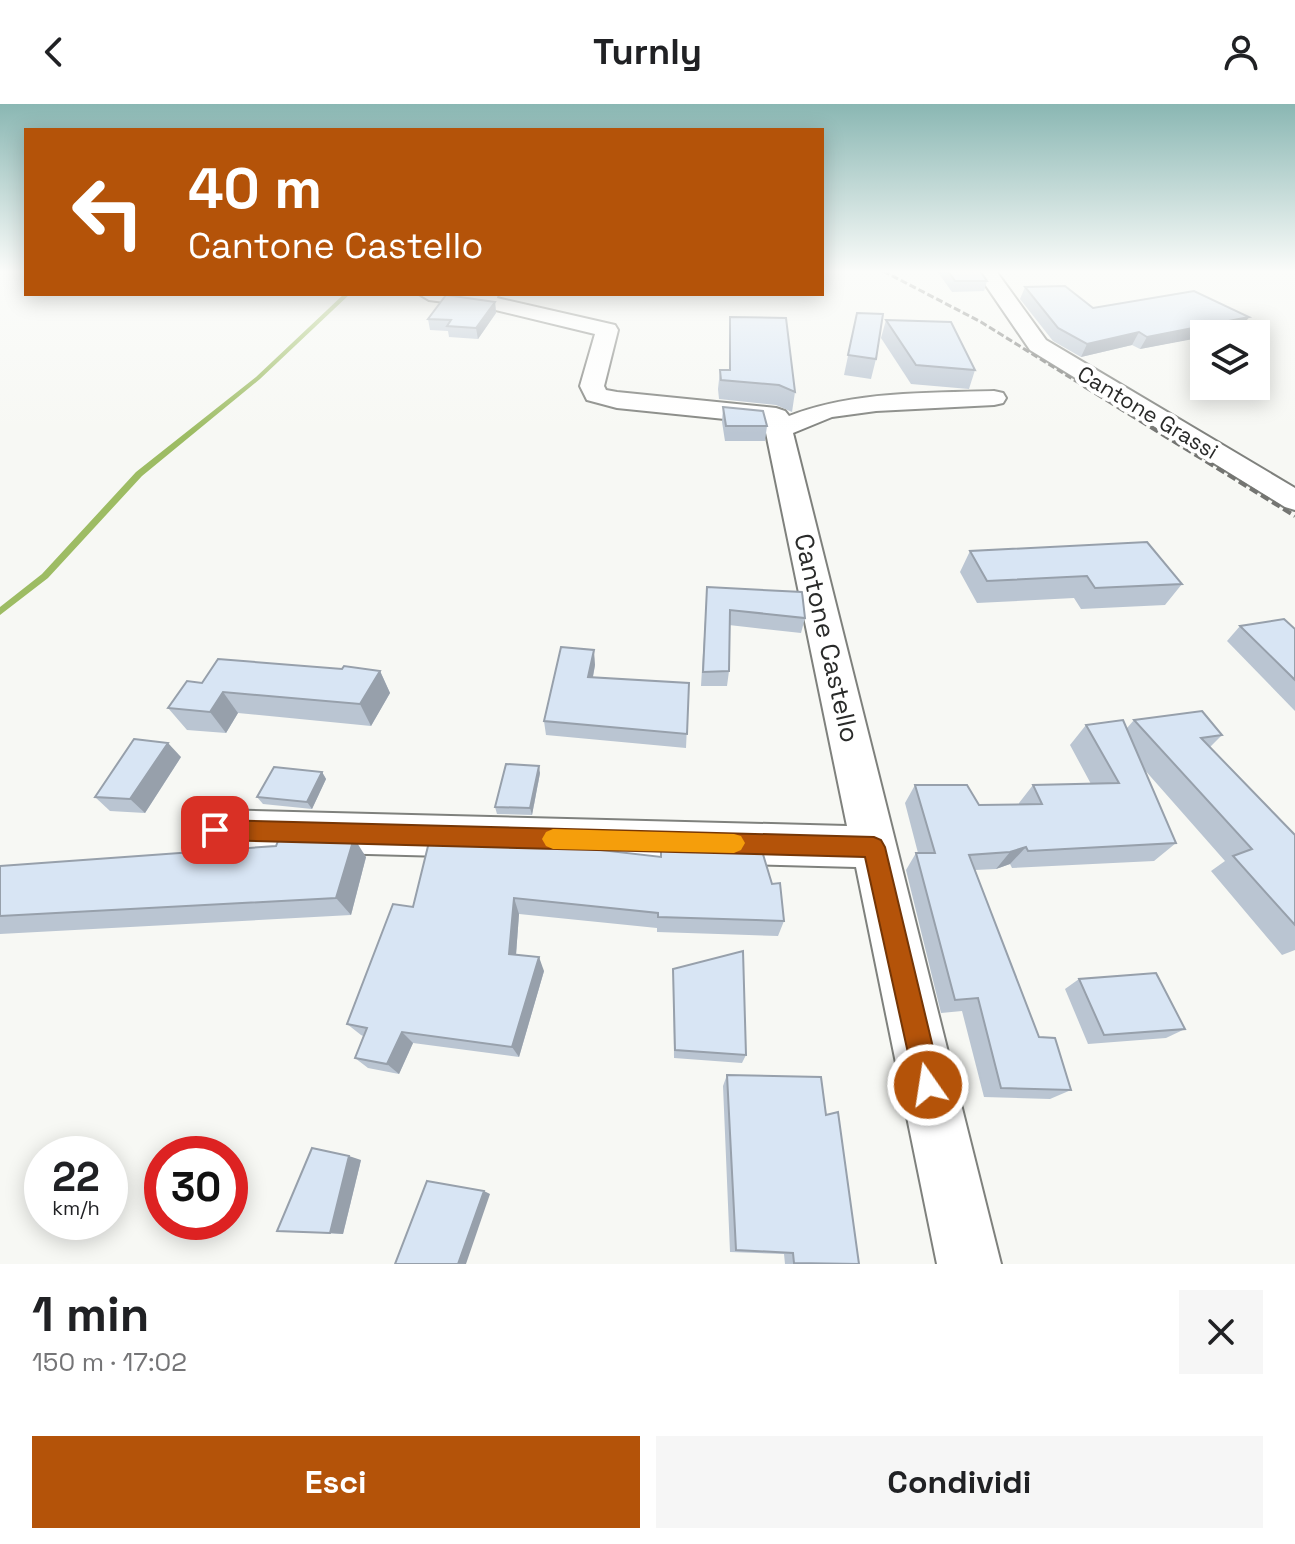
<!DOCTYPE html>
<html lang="it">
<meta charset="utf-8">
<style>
:root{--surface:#fff;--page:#f6f6f6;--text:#202124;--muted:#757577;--accent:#b45309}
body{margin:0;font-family:"Space Grotesk",sans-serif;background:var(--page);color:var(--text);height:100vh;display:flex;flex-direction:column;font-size:30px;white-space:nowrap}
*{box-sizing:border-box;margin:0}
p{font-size:26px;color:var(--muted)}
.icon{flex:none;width:44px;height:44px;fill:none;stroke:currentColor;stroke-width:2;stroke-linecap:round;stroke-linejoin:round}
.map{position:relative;height:1160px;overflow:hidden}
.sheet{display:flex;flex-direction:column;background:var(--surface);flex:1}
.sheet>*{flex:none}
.top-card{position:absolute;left:24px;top:24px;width:800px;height:168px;border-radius:0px;box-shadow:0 4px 20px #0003;background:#b45309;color:#fff;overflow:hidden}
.controls{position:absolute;left:1190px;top:216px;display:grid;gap:16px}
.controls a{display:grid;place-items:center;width:80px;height:80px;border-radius:0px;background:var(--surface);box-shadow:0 4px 20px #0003;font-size:40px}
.speed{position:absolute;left:24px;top:1032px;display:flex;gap:16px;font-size:40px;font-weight:700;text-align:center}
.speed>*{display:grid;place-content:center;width:104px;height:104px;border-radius:50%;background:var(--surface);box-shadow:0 4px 20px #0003;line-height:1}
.speed small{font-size:20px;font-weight:400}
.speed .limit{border:12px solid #d22;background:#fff;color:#111}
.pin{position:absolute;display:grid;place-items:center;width:68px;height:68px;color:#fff;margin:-34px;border-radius:16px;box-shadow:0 4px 12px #0006}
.me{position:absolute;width:88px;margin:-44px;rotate:347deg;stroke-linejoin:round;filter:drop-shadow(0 0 6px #0008)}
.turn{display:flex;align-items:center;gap:28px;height:168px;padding:0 32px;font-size:36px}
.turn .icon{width:104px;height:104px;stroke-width:2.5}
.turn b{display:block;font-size:56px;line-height:68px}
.round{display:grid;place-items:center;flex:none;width:84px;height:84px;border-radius:0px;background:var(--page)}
.overview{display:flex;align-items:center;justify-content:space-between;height:136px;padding:0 32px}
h1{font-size:48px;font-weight:800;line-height:60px}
.action{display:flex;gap:16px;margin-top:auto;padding:16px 32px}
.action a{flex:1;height:92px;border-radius:0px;background:var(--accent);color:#fff;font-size:32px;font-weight:800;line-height:92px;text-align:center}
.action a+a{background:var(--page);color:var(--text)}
header{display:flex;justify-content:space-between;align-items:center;height:104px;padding:0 32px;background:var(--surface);font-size:36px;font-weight:800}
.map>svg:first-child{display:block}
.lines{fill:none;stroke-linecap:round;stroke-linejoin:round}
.stream{fill:#9dbc63;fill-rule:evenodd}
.street-casing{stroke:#7f817d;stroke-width:4}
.street{fill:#fff;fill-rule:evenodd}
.rail-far1{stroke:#747572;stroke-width:3;stroke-dasharray:7 3;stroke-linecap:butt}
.rail{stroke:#747572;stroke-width:4;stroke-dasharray:9 4;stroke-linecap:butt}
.wall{fill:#bac5d2}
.shaded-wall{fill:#97a0ab}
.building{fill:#d8e5f4;stroke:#97a0ab;stroke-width:2}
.route{fill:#b45309;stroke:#753606;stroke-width:2}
.slow{fill:#f59e0b}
.labels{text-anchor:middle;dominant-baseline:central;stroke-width:8;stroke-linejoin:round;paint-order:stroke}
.far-street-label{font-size:22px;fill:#292a29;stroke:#fff}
.street-label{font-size:26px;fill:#292a29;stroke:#fff}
</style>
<header><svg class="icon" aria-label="back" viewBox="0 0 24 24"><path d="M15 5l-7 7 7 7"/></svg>Turnly<svg class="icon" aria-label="person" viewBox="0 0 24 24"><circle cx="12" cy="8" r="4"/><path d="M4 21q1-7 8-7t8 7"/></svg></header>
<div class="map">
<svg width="1295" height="1160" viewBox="0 0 1295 1160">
<rect width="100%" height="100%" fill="#f7f8f4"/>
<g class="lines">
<polygon class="stream" points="344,190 350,190 260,275 142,372 48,474 0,511 0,503 42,470 136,368 256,273"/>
<g class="street-casing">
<g id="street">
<polygon points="976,167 996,167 1046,236 1295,384 1295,406 1285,403 1030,246"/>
<path d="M419,190H498L497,194L501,195L615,221L618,226L604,282L606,286L617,288L776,304L785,307L789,312C854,287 925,289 994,287L1003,289L1006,294L1003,299L994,301L876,307L832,313L793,329L1001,1160H937L856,763L215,746L199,740L193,726L199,712L215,706L847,722L764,319L617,304L587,296L580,282L595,230L483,203L429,196Z"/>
</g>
</g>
<use href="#street" class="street"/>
<polyline class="rail-far1" points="883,167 981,218 1087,284"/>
<polyline class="rail" points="1084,282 1295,412"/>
</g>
<g class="wall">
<polygon points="937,167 980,167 987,177 984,187 952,188"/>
<polygon points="1025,183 1093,204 1241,225 1140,245 1132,241 1081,253 1053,237 1020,195"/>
<polygon points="495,198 496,209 478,235 449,233 448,227 430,226 428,215"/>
<polygon points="857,209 876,255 871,275 844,271"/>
<polygon points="730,213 795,288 792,308 776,301 719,295 718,285 720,266 729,266"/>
<polygon points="886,216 975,266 969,285 911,280 881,234"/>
<polygon points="723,303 767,322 765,337 725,337 722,318"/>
<polygon points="970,447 1182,480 1165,501 1081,505 1074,494 977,499 960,468"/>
<polygon points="707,483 805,514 801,529 729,521 729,567 727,582 701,582"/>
<polygon points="1240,522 1295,525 1295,607 1227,537"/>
<polygon points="595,561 593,573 689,579 686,644 546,631 544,617"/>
<polygon points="342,565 380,567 390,589 371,622 238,609 226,629 187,626 168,604 202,579"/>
<polygon points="1134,616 1222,631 1210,643 1295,731 1295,846 1282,851 1211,767 1225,757 1143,664 1176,739 1154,757 1012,764 1010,760 996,765 975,766 1039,933 1071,986 1050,995 984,993 962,907 941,909 906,766 916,749 918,749 905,699 915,681 979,701 1019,701 1019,699 1033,681 1091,680 1070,641 1086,621 1127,624"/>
<polygon points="181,653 145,709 110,707 95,693"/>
<polygon points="322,668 326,675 312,705 263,700 257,693"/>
<polygon points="540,669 532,711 497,710 495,703"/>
<polygon points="429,738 772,780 784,817 778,832 657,828 657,824 519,810 516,851 544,867 519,953 413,939 399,970 368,964 355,954 363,932 361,931 347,920 413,803"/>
<polygon points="276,742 366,753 351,811 0,830 0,762"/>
<polygon points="673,865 746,951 742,959 674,954"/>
<polygon points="1079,875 1185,925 1166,934 1088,940 1065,885"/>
<polygon points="727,971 826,1011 859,1160 785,1160 784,1150 730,1148 723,982"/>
<polygon points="361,1056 343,1130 277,1127"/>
</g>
<g class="shaded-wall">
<polygon points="495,198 496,209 478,235 476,224"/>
<polygon points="1249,213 1241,225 1217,230 1204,230 1204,233 1140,245 1147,233"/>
<polygon points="1139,228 1132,241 1081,253 1087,240"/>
<polygon points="594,546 595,561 590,588 588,573"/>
<polygon points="380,567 390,589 371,622 360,600"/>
<polygon points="223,588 238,609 226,629 210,608"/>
<polygon points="168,639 181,653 145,709 130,695"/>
<polygon points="539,662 540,669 532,711 530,704"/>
<polygon points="322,668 326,675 312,705 307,698"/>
<polygon points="354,734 366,753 351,811 336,794"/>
<polygon points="1026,743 1010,760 996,765 1010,748"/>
<polygon points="514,794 519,810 515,864 509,850"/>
<polygon points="539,853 544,867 519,953 512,943"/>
<polygon points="402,928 413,939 399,970 387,960"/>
<polygon points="349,1052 361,1056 343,1130 330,1129"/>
<polygon points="484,1087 490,1090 466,1160 458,1160"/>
</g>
<g class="building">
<polygon points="948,167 980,167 987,177 955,177"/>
<polygon points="1065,182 1093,204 1194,187 1249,213 1147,233 1139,228 1087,240 1058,224 1025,183"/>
<polygon points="446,191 495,198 476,224 447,222 451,216 428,215"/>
<polygon points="857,209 883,210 876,255 848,251"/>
<polygon points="730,213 786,214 795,288 779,281 721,276 720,266 730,266"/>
<polygon points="886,216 951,218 975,266 916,261"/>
<polygon points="723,303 763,307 767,322 726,322"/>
<polygon points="1147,438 1182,480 1095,484 1087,472 987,477 970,447"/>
<polygon points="707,483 802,488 805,514 730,506 729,567 703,568"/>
<polygon points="1284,515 1295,525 1295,576 1240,522"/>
<polygon points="561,543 594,546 588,573 689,579 687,630 544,617"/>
<polygon points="218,555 342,565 344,562 380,567 360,600 223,588 210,608 168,604 187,577 202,579"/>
<polygon points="1202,607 1222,631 1201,634 1295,731 1295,821 1233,752 1252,745 1134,616"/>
<polygon points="1123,616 1176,739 1028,747 1026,743 1010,748 969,751 1039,933 1055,934 1071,986 1001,984 978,894 955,896 916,749 935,749 915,681 967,681 979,701 1042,700 1033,681 1119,679 1086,621"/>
<polygon points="134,635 168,639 130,695 95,693"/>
<polygon points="506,660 539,662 530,704 495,703"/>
<polygon points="274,663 322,668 307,698 257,693"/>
<polygon points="280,732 354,734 336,794 0,812 0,762 276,742"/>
<polygon points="429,738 557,741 661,753 661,744 762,747 772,780 780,779 784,817 658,813 658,809 514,794 509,850 539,853 512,943 402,928 387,960 355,954 367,924 347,920 393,800 413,803"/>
<polygon points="743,847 746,951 675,946 673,865"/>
<polygon points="1156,869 1185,925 1104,931 1079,875"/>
<polygon points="727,971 821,973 826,1011 838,1008 859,1160 794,1159 793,1149 736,1146"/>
<polygon points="312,1044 349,1052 330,1129 277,1127"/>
<polygon points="427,1077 484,1087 458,1160 395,1160"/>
</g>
<linearGradient id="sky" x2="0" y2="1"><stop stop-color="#8ab7b3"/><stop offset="0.51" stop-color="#fbfcfa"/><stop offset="1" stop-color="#fbfcfa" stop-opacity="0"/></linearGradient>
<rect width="1295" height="329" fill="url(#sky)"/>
<polygon class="route" points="215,716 874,733 881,736 885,743 942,981 938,991 928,995 919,991 915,981 865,753 215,736 207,733 204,726 207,719"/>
<polygon class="slow" points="553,725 734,730 741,732 745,739 741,746 734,749 553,745 546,742 542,735 546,728"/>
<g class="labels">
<g class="far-street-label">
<text transform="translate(1148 308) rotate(31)">Cantone Grassi</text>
</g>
<g class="street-label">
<text transform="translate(827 534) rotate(77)">Cantone Castello</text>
</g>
</g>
</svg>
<div class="controls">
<a><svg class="icon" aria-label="layers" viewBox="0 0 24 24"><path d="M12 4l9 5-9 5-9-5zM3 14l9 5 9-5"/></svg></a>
</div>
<div class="speed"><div>22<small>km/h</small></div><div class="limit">30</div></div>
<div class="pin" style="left:215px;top:726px;background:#d93025"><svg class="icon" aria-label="arrive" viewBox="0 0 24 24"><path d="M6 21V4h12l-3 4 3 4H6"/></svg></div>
<svg class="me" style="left:928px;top:981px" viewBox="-20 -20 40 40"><circle r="17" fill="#b45309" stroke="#fff" stroke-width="3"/><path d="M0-11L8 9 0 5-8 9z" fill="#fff"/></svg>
<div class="top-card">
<div class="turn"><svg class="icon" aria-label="left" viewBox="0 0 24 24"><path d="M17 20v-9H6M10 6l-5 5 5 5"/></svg><div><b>40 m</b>Cantone Castello</div></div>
</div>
</div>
<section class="sheet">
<div class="overview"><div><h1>1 min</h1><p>150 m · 17:02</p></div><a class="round"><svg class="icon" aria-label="close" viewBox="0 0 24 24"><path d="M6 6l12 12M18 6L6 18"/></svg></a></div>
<div class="action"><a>Esci</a><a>Condividi</a></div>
</section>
